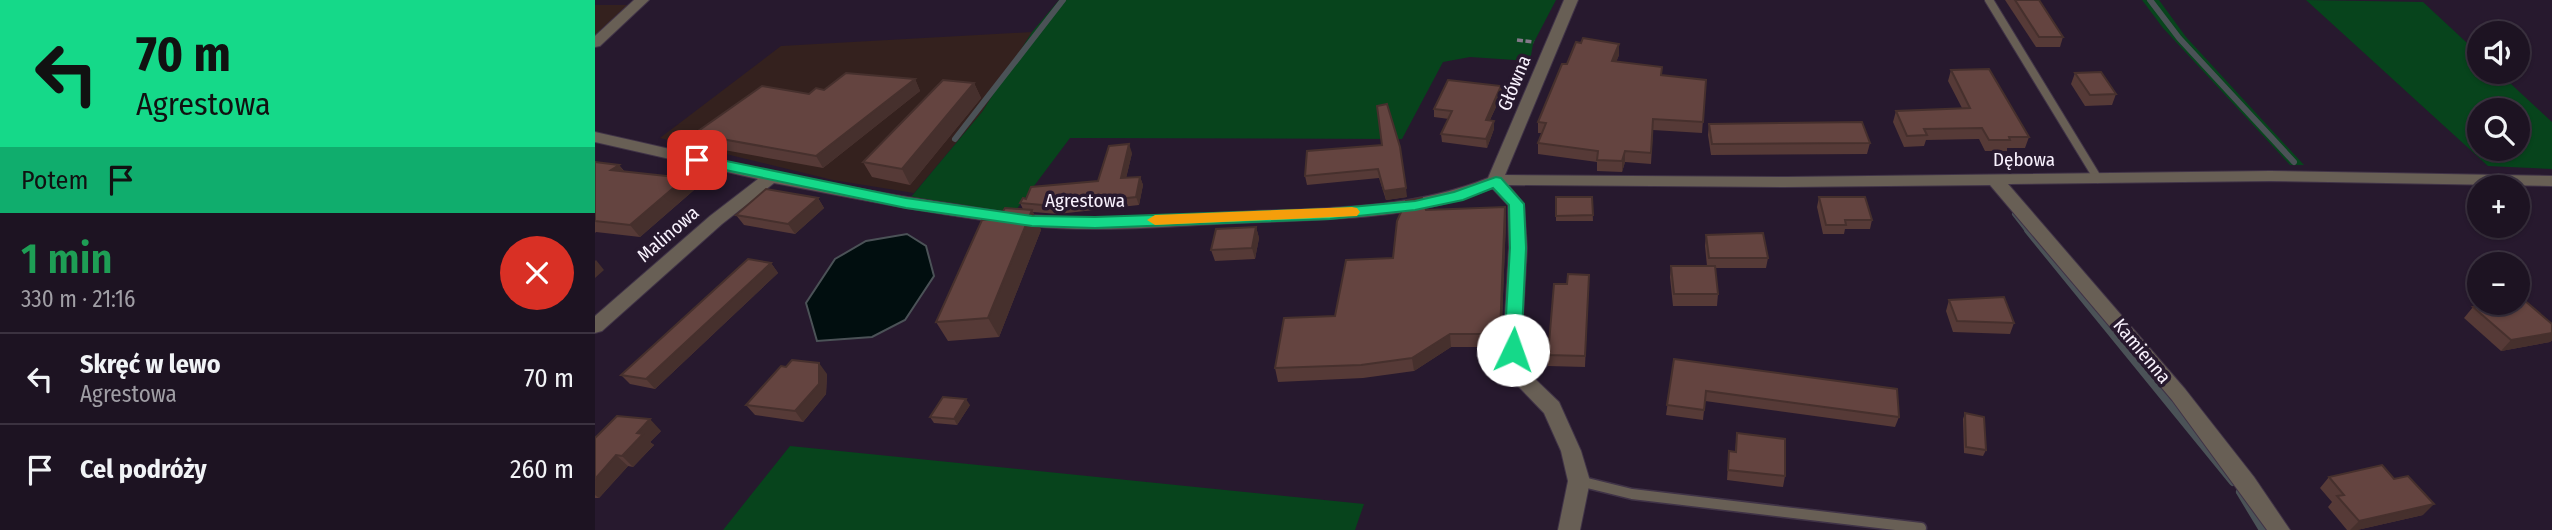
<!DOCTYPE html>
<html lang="pl">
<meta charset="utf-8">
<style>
:root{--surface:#1d1322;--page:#2a202f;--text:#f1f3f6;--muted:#a09ea5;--line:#3b3240}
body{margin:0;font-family:"Fira Sans Condensed",sans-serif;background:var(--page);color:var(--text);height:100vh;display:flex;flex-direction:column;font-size:26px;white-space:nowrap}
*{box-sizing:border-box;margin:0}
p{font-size:23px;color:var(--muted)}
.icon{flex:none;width:38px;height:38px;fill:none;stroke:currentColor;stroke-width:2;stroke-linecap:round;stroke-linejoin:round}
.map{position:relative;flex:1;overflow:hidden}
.side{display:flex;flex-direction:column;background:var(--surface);width:595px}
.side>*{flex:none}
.banner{background:#15d989;color:#111;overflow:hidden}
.buttons{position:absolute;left:1872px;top:21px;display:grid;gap:14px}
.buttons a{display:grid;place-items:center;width:63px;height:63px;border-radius:50%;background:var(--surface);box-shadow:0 2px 5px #0004,0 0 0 2px var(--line);font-size:35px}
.pin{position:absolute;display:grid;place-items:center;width:60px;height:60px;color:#fff;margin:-30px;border-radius:14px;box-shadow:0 4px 10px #0006}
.me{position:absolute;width:77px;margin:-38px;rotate:3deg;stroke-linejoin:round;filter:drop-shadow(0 0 5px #0008)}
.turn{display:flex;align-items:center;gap:24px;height:147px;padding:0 21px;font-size:32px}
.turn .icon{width:91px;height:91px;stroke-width:2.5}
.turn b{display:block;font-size:49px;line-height:60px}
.then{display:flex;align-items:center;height:66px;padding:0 21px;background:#0003;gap:14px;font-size:26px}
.round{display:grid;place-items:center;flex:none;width:74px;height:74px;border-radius:37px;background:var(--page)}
.head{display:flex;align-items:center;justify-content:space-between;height:119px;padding:0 21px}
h1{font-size:42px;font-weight:600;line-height:52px;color:#1e9e55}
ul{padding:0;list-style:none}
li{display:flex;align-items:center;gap:21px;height:91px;padding:0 21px;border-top:2px solid var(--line)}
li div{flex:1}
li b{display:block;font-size:26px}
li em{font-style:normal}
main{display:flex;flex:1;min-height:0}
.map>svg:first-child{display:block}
.industrial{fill:#34211e}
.green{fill:#07441c;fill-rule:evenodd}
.water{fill:#010e0f;stroke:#4b5257;stroke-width:2}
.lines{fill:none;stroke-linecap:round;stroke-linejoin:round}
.stream-far1{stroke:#4b5257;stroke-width:6}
.stream{stroke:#4b5257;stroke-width:8}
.service-far1-casing{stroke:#403347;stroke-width:10}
.service-casing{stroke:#403347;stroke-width:13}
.minor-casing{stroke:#403347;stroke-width:2}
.path{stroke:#837889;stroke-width:3.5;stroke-dasharray:6 2.5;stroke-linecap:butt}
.service-far1{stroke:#685f55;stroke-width:8}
.service{stroke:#685f55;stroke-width:10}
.minor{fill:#685f55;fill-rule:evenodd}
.wall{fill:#563a37}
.shaded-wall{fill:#46302d}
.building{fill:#644440;stroke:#46302d;stroke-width:2}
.route{fill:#15d989;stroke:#0e8d59;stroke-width:2}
.slow{fill:#f59e0b}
.labels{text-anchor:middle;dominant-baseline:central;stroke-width:7;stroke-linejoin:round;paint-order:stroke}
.street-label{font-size:19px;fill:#f9f2fe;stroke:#27192e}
</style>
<main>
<section class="side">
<div class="banner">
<div class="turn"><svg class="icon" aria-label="left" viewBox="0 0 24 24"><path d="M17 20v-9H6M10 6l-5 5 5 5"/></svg><div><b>70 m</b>Agrestowa</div></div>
<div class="then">Potem<svg class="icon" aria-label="arrive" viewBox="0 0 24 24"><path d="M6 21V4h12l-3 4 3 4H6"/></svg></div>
</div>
<div class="head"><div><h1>1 min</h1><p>330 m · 21:16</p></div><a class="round" style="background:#d93025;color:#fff"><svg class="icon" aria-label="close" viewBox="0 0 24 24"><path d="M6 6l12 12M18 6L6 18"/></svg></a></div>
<ul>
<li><svg class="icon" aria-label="left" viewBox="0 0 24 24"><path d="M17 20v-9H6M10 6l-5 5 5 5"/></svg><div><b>Skręć w lewo</b><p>Agrestowa</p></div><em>70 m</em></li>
<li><svg class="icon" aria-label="arrive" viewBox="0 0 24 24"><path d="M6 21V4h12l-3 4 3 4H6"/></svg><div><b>Cel podróży</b></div><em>260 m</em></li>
</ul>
</section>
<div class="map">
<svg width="1957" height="530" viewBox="0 0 1957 530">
<rect width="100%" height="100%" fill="#27192e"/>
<g class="industrial">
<polygon points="0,5 36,5 0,37"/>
<polygon points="437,32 387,112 319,193 238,180 65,138 186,46"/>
</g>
<g class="green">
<polygon points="464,0 961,0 938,44 935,61 875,57 848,62 807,139 475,138 415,218 311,203 387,112 437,32"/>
<polygon points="1547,0 1564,0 1591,37 1709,165 1695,165 1568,28"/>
<path d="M1711,0L1828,2L1885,55V72H1903L1957,122V169L1893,166ZM1885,110H1923V149H1885Z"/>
<polygon points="195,446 769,504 760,530 128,530"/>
</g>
<polygon class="water" points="312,234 331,246 339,276 310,320 277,337 222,341 211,303 240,259 271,241"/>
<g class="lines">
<g class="stream-far1">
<polyline points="1555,0 1584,38 1699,162"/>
<polyline points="360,139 468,0"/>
<polyline points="1420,214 1434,232"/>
</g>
<g class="stream">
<polyline points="1433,230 1638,482"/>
<polyline points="1645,492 1668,530"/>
</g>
<g class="service-far1-casing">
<polyline id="service-far1" points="1394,0 1503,179"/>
</g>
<g class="service-casing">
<polyline id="service" points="984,481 1037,494 1326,528"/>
</g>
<g class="minor-casing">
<g id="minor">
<polygon points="39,0 54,0 5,46 0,47 0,36"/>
<path d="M969,0H983L910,175L1191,177L1675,171L1957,176V186L1675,181L1413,184L1590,389L1659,477L1695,530H1672L1577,400L1395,185L1191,187L913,185L929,204L932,248L926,350L938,377L964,402L986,451L995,481L985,530H963L973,481L966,451L949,413L923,386L908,350L914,248L913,205L897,188C825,218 745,219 668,222C595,224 507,234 435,226C349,217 264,199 179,183L127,224L7,331L0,333V316L115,216L163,179L0,142V132C119,159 237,187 358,204C384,208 410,213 437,215C510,221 586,214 659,211C738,208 819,208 893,178Z"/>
</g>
</g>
<polyline class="path" points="922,40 939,42"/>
<use href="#service-far1" class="service-far1"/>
<use href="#service" class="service"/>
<use href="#minor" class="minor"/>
</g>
<g class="wall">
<polygon points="1410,0 1444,0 1468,37 1465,47 1441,47"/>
<polygon points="1024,44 1024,55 1021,62 1066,75 1111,80 1107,133 1058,130 1056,164 1030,162 1027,172 1002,171 1002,162 943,154 943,143 947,133 943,133 943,122 972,64"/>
<polygon points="1356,70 1434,137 1430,148 1412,148 1412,151 1390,151 1384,139 1331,140 1329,146 1309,147 1298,122 1301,111 1367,108 1353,81"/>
<polygon points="1480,73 1521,94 1517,105 1490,106 1476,84"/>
<polygon points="320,79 325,91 228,168 107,146 99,134 214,94 229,90"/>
<polygon points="379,83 386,98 315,185 277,177 268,162"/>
<polygon points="906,86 907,94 895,120 899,129 892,148 847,142 846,134 854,119 839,117 839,109"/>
<polygon points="1114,124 1275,143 1272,154 1116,155 1113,135"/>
<polygon points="787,145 812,197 791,200 784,178 712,185 710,176"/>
<polygon points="537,153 531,178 545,177 548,185 544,205 463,214 438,212 446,230 404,337 353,341 341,322 403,219 428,209 425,203 431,199 503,181"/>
<polygon points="0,162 24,165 30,172 99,190 45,237 1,232 0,233"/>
<polygon points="961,197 997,197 998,221 961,221"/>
<polygon points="1224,197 1277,220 1275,229 1250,229 1249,234 1228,234 1222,207"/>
<polygon points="223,198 229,208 200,234 149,225 141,215"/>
<polygon points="910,207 911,220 906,347 856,347 819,371 768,378 683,382 680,368 740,316 798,258 831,210"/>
<polygon points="661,227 664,238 660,259 620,261 616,250"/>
<polygon points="1111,235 1173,258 1171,268 1120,268 1123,294 1122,306 1078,306 1075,277 1076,266 1112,266 1110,246"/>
<polygon points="176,263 183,273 60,389 35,384 26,375"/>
<polygon points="994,275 990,367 953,366 953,355 972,284"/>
<polygon points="1354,300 1419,323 1415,334 1358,332 1351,311"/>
<polygon points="1878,307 1957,324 1957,340 1955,342 1906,351 1869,318"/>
<polygon points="1079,359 1304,417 1300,427 1110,401 1108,420 1071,415"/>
<polygon points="232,374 231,394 208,422 160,415 151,405"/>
<polygon points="375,405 362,425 339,423 335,417"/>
<polygon points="1370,413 1391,450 1388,456 1369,453 1368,419"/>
<polygon points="66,431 55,442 59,445 38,467 33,466 4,498 0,498 0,438"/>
<polygon points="1142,433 1190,476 1188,487 1132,480 1134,451 1140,452"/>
<polygon points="1734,477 1828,515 1762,530 1752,530 1733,507 1737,502 1725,488"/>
</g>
<g class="shaded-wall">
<polygon points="1024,44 1024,55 1017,72 1017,61"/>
<polygon points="320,79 325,91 228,168 221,156"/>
<polygon points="379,83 386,98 315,185 307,169"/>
<polygon points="906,86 907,94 891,128 891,120"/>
<polygon points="899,121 899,129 892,148 891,139"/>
<polygon points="534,144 537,153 529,187 526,178"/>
<polygon points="1030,151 1030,162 1027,172 1027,161"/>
<polygon points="24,165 33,177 16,170"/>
<polygon points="545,177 548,185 544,205 541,197"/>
<polygon points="90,178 99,190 45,237 35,225"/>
<polygon points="811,188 812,197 791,200 789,191"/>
<polygon points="223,198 229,208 200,234 193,224"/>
<polygon points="910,207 911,220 906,347 905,334"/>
<polygon points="437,210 446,230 404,337 393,318"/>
<polygon points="661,227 664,238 660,259 657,248"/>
<polygon points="1,260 9,270 0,278 0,261"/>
<polygon points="176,263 183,273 60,389 51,379"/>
<polygon points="1957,333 1957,340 1955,342 1906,351 1916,340"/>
<polygon points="855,334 856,347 819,371 817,358"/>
<polygon points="224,363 232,374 231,394 208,422 200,411"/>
<polygon points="371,399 375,405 362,425 359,419"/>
<polygon points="55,419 66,431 55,442 59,445 38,467 27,456 42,433"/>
<polygon points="21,455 33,466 4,498 0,495 0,479"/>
<polygon points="1839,504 1828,515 1762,530 1755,530 1764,521"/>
</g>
<g class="building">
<polygon points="1420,0 1444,0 1468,37 1444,37"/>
<polygon points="988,38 1024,44 1017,61 1067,67 1066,75 1111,80 1108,122 1058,119 1056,153 1030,151 1027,161 1002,160 1003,151 943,143 951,123 943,122 967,64 972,64 981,42 986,43"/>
<polygon points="1394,69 1434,137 1414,137 1415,140 1394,140 1387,128 1329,129 1332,135 1312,136 1301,111 1375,108 1356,70"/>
<polygon points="1506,72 1521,94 1495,95 1480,73"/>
<polygon points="251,73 320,79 221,156 99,134 167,86 214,94 221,88 229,90"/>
<polygon points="348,80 379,83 307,169 268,162"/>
<polygon points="853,80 906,86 891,120 899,121 891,139 846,134 857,111 839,109"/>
<polygon points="792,104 805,147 811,188 789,191 783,169 710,176 712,151 787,145 782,106"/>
<polygon points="1267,122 1275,143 1117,144 1114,124"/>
<polygon points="534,144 526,178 545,177 541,197 459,206 425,203 428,198 431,199 436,187 503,181 514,146"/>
<polygon points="0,162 24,165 16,170 90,178 35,225 0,221"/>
<polygon points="171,189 223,198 193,224 141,215"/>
<polygon points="961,197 997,197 998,215 961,216"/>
<polygon points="1224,197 1270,197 1277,220 1250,220 1251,225 1231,225"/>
<polygon points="827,198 831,210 910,207 905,334 855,334 817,358 766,365 680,368 689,318 740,316 751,260 798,258 802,221 811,201"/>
<polygon points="410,208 437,210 393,318 341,322 387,220 403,219"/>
<polygon points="661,227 657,248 616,250 621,229"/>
<polygon points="1168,233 1173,258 1114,258 1111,235"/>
<polygon points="153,259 176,263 51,379 26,375"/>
<polygon points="1076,266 1120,266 1123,294 1079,294"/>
<polygon points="973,274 994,275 990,356 953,355 959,284 972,284"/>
<polygon points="1409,297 1419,323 1362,321 1354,300"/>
<polygon points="1929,300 1957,324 1957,333 1916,340 1878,307 1910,303 1923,303 1923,301"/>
<polygon points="1079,359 1302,389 1304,417 1111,391 1109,410 1072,405"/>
<polygon points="197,360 224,363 224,384 200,411 151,405 186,366 191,367"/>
<polygon points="348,397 371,399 359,419 335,417"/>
<polygon points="1370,413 1389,417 1391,450 1371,447"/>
<polygon points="22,416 55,419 42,433 48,434 27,456 21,455 0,479 0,438"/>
<polygon points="1142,433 1190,439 1190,476 1133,470 1134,451 1141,452"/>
<polygon points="1787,465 1799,479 1813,476 1839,504 1764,521 1742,496 1749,495 1734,477"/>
</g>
<polygon class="route" points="102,155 311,198 437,216 500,217 735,209 820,201 859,192 901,177 906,178 929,204 931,248 926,350 924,355 911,355 909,350 915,248 914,205 898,188 868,200 820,210 735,219 500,228 437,226 311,208 97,163 95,160"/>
<polygon class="slow" points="757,207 762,208 765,212 762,216 560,225 552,220 560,215"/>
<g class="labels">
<g class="street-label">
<text transform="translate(919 83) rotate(-68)">Główna</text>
<text x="1429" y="159">Dębowa</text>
<text x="490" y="200">Agrestowa</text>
<text transform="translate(73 234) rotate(-41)">Malinowa</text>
<text transform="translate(1547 351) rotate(50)">Kamienna</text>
</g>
</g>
</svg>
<div class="buttons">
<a><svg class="icon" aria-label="sound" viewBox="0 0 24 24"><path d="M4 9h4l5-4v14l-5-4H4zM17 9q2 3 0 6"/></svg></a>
<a><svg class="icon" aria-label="search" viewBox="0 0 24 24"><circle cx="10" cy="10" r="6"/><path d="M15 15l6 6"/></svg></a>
<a>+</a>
<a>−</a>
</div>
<div class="pin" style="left:102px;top:160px;background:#d93025"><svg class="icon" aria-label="arrive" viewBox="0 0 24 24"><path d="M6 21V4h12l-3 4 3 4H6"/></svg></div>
<svg class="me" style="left:918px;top:350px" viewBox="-20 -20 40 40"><circle r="19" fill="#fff"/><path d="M0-13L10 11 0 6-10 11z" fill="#15d989"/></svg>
</div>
</main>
